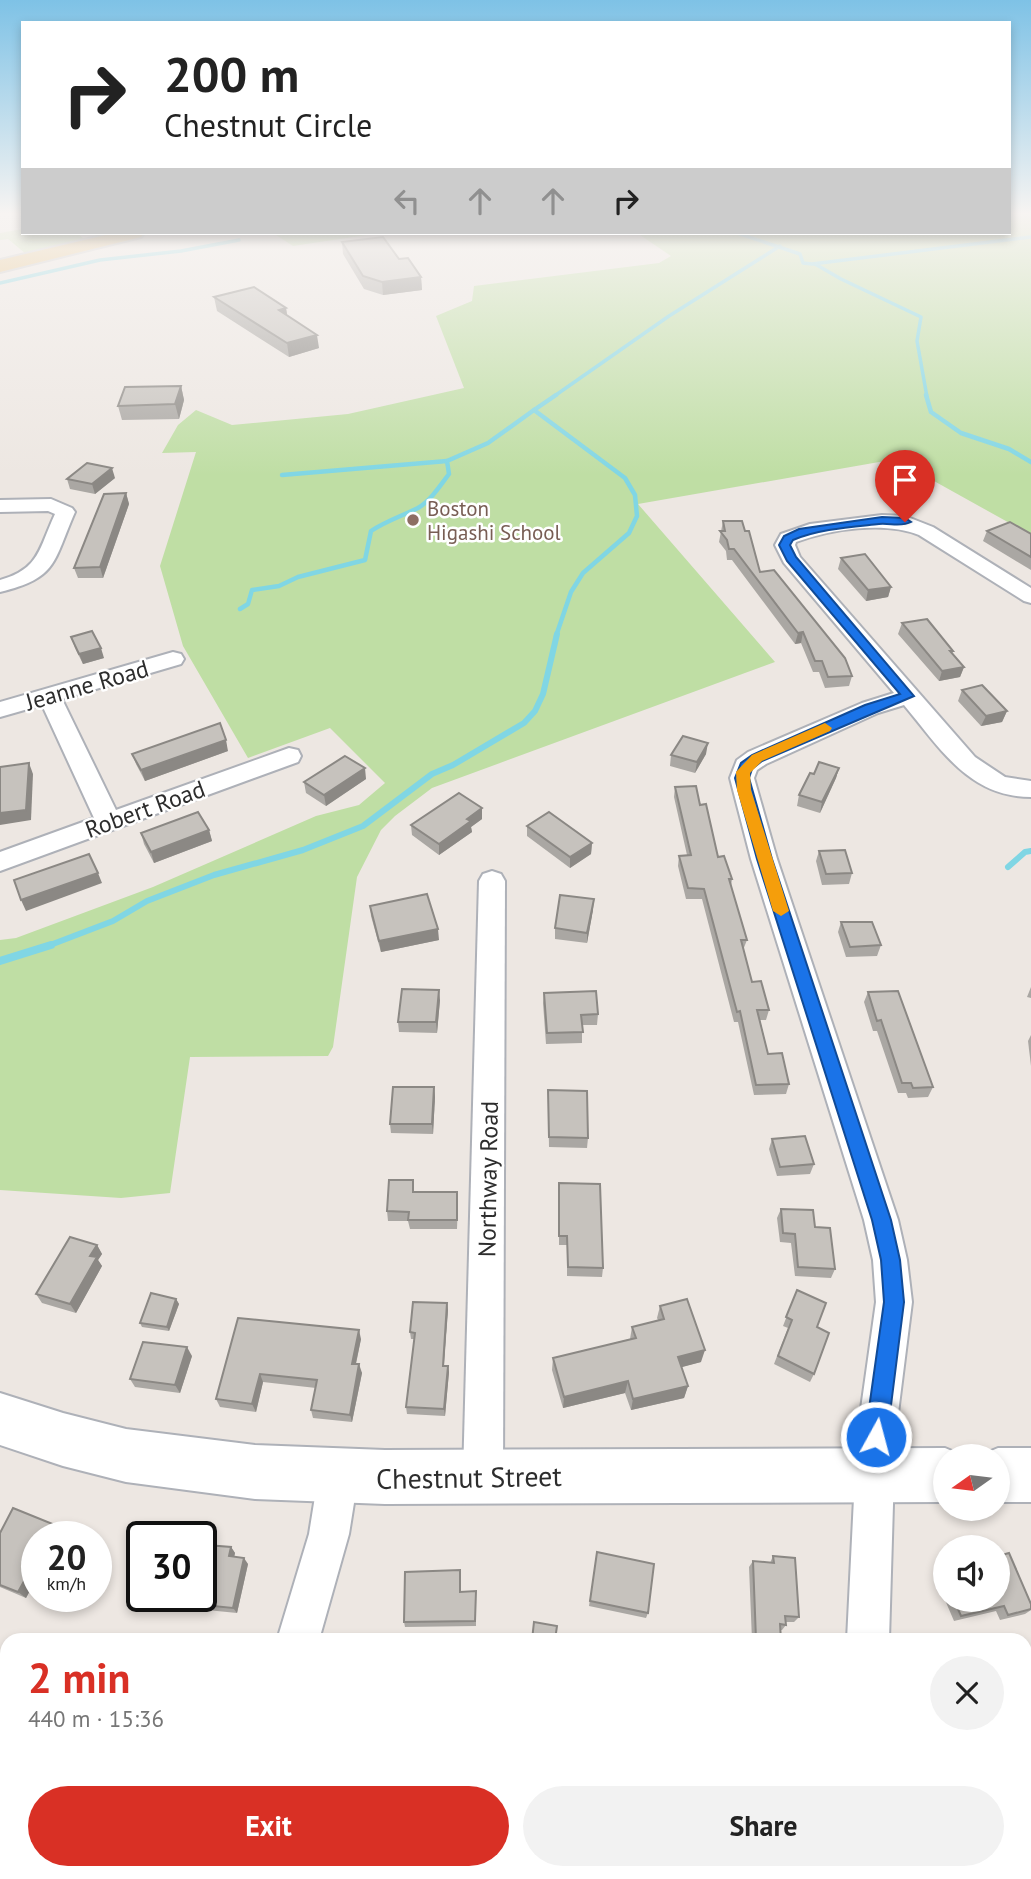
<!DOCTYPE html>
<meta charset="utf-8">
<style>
:root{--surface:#fff;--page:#f2f2f2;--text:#222;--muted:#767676;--accent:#d93025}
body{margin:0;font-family:"PT Sans",sans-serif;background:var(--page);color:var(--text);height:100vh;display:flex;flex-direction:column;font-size:26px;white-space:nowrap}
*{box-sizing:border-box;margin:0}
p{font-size:23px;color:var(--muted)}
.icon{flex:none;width:38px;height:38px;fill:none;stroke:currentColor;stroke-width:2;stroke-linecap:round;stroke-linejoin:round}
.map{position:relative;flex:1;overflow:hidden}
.sheet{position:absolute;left:0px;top:1633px;width:1032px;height:247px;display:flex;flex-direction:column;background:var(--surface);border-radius:21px 21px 0 0;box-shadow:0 4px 10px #0003}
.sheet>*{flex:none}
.guide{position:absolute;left:21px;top:21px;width:990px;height:214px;border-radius:0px;box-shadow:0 4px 10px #0003;background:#fff;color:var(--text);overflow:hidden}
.needle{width:46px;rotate:256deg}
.tools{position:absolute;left:933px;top:1444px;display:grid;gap:14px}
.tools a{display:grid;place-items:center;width:77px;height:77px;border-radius:50%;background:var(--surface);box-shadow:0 4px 10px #0003;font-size:35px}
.speed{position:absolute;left:21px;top:1521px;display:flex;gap:14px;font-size:35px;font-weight:700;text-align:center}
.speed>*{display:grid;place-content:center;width:91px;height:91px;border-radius:50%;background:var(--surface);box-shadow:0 4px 10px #0003;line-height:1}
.speed small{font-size:18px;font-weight:400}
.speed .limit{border:4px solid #111;border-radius:10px;background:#fff;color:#111}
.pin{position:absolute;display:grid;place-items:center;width:60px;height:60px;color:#fff;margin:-72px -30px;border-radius:50% 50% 50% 0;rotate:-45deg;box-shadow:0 0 7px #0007}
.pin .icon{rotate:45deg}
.me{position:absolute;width:77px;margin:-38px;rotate:7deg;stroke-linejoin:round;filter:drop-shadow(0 0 5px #0008)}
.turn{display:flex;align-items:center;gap:24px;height:147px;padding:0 28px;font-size:32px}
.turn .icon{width:91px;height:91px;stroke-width:2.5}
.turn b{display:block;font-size:49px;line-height:60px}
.lanes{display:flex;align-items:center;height:66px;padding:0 28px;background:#0003;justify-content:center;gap:35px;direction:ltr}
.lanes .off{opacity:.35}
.round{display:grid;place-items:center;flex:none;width:74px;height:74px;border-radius:37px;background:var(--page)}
.head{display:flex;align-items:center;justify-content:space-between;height:119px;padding:0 28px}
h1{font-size:42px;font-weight:600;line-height:52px;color:var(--accent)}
.cta{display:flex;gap:14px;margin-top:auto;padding:14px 28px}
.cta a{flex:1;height:80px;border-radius:42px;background:var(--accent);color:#fff;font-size:28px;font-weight:600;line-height:80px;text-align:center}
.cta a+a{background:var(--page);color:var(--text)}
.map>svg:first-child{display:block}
.green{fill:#bfdea4}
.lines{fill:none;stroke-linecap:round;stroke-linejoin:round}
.stream-far3{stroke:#80d6e4;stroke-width:3.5}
.stream-far2{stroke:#80d6e4;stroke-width:4.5}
.stream-far1{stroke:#80d6e4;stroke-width:6}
.stream{stroke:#80d6e4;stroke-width:8}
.street-casing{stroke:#aeb1b8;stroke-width:4}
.secondary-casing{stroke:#aeb1b8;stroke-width:4}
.primary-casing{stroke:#c4c4c4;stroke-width:4}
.street{fill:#fff;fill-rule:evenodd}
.secondary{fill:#fff;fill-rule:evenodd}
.primary{fill:#e4ba70;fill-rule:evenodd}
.wall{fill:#aaa7a3}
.shaded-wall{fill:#8b8884}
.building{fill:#c6c2bd;stroke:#8b8884;stroke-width:2}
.route{fill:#1a73e8;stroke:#114b97;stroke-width:2}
.slow{fill:#f59e0b}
.education-dot{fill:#8d6e63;stroke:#fff;stroke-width:2.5}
.labels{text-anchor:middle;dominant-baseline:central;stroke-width:5;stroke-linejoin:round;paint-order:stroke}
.far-education-label{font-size:21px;fill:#785e54;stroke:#fff;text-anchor:start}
.street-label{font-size:24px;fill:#2d2d2d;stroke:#fff}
.near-street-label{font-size:28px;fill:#2d2d2d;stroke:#fff}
</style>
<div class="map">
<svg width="1031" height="1879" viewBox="0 0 1031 1879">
<rect width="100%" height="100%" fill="#ede7e2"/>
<g class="green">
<polygon points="1010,212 1031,212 1031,535 934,481 902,458 638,504 775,662 432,788 395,816 381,830 357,877 333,1047 328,1056 190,1057 170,1193 121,1198 0,1190 0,940 16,938 153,887 316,816 359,805 385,783 330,728 248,758 183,646 160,566 196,452 162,453 178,425 196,410 232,425 348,414 464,388 436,316 472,301 474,286 659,263 671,256 637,233 1010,233"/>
<polygon points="23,229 23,233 77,233 84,239 26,254 8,239 0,240 0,233"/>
<polygon points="273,233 380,233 293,246"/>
</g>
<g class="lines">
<g class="stream-far3">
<polyline points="737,233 800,254 803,263 812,264 1031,237"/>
<polyline points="815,264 841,279 921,317 917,341 927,397"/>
<polyline points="0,283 100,260 181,251 239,240"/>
<polyline points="553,397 669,316 780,246"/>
</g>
<g class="stream-far2">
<polyline points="556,395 534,410 625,478 635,495 637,516 629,533 583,573 571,592 556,636"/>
<polyline points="926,395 931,412 961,433 1009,449 1031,462"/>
<polyline points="282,475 447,461"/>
<path d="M240,609L248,604L252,590L279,586L298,577L365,560L371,531C386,521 402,516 418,508C431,500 440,486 449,474L447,461L488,443L534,410"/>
</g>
<g class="stream-far1">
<polyline points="1008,867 1025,852 1031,851"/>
<polyline points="45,947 113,921 147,901 214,875 303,850 363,826 432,774 453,765 524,723 535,711 543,694 557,634"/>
</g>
<polyline class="stream" points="0,961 51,945"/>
<g class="street-casing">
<g id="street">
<path d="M51,499L72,508L75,512C53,562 58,578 0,592V580C40,569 39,548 55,514L48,511L0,512V500Z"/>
<path d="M882,515L905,516L933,527L1031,588V603L1024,601L919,535C885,521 831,529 796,542L795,545L800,557L975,757L1005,777L1031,781V797C969,797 940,748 904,705L878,713L766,764L757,770L754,778L777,859L898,1220L907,1260L912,1302L895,1437L889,1640H847L857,1437L876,1302L873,1260L864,1220L751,859L730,778L737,760L748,752L862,703L894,693L784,563L775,545L781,534L810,524Z"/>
<polygon points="173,652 181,654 184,659 181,664 62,699 116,810 289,748 298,750 301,756 298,762 0,871 0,852 94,818 42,705 0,717 0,702"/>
<polygon points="492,871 501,874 505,881 503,1477 497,1491 483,1497 469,1491 463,1477 479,881 483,874"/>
<polygon points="338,1458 352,1464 358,1478 349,1534 319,1640 277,1640 309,1534 318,1478 324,1464"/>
<polygon points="202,1872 250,1872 248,1879 200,1879"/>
<polygon points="802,1872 850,1872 848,1879 800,1879"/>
</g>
</g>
<g class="secondary-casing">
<g id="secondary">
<polygon points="0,1393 63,1413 126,1429 255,1445 385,1450 945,1448 964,1456 945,1456 945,1502 385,1504 255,1499 126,1482 63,1466 0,1445"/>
<polygon points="998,1448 1031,1448 1031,1502 998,1502 998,1456 979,1456"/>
</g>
</g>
<g class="primary-casing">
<polygon id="primary" points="114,233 144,233 141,237 0,272 0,260"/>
</g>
<use href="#street" class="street"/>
<use href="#secondary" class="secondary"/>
<use href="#primary" class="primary"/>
</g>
<g class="wall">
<polygon points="342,242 399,259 421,277 422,290 383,295 364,289 343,254"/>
<polygon points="214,297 286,308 287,315 319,348 289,357 217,311"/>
<polygon points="181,386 184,400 179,419 122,420 118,406"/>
<polygon points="115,478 95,494 70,489 67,479"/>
<polygon points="126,493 129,504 103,578 78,578 74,568"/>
<polygon points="723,521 745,531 760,572 852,676 849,686 825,688 819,672 813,672 801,643 795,644 732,560 727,560 726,551 719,542"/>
<polygon points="987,531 1031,534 1031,570 983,541"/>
<polygon points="841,558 891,587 888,597 866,601 838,569"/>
<polygon points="902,623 953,651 952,654 964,667 960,677 939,681 898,634"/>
<polygon points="71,637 104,658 83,664 75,648"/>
<polygon points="962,690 1007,711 1002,722 981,726 958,701"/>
<polygon points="228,751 145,781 136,764 132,754"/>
<polygon points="706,754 695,773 670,766 671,755"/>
<polygon points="839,768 836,778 820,813 797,806 799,795 814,774"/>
<polygon points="366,779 326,806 306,793 304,782"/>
<polygon points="675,787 700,805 718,857 732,879 731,886 747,940 743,950 752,982 769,1010 766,1020 760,1020 768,1054 789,1084 786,1094 754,1095 738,1022 734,1022 702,899 686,899 678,866 679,856 687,855 674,797"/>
<polygon points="482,808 482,819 471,827 472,832 439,855 412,835 411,825"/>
<polygon points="527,826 592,843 591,854 570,868 527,836"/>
<polygon points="209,830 212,841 154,863 144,844 141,833"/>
<polygon points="819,851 852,873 849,884 822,885 816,861"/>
<polygon points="370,906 439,940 381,952 371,916"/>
<polygon points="593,910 587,943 555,939 555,928"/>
<polygon points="841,922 881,945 877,956 846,957 838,932"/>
<polygon points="1031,987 1031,998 1027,997"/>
<polygon points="868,992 933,1087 928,1097 908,1098 906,1093 898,1093 877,1031 873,1031 864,1002"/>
<polygon points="544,993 598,1014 597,1025 582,1025 582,1043 546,1044 543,1003"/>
<polygon points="440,1000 437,1033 399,1032 398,1022"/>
<polygon points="1031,1035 1031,1066 1028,1041"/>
<polygon points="434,1087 435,1097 433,1134 391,1133 390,1124"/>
<polygon points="548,1090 588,1138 587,1148 549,1147"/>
<polygon points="772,1139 814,1164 810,1174 777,1176 769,1149"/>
<polygon points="559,1183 603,1268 602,1277 567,1276 567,1245 559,1245"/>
<polygon points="414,1192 458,1201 457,1229 410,1229 408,1221 388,1221 387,1211"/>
<polygon points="781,1209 815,1227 835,1269 831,1278 795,1276 791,1243 780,1242 777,1218"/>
<polygon points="97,1245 102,1254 98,1260 102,1266 76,1313 42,1303 36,1294"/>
<polygon points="797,1290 817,1327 814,1374 810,1382 774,1364 788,1328 783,1326"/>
<polygon points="176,1299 179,1304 169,1331 142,1327 140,1323"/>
<polygon points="447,1303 448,1310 444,1366 448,1366 449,1372 445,1416 407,1414 406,1407 414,1339 411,1339 410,1332"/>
<polygon points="660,1306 701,1362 681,1367 688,1386 684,1398 631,1410 625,1393 563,1408 552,1370 553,1358 630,1339 632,1327 658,1320 657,1318"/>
<polygon points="238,1318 361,1339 356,1364 362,1373 352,1422 313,1418 311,1410 316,1388 263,1382 256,1412 220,1407 216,1399"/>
<polygon points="192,1356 180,1393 135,1387 130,1379"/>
<polygon points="55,1525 62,1531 26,1598 0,1587 0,1533"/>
<polygon points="231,1547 235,1553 234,1557 248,1564 237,1613 147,1604 141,1599 204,1554"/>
<polygon points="773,1556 799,1617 794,1622 786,1622 786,1625 782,1630 780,1630 781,1640 752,1640 749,1567 753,1561 770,1563"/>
<polygon points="596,1558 648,1613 646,1618 589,1606"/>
<polygon points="461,1576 461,1592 476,1591 476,1626 405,1627 404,1622"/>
<polygon points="945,1600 998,1600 1031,1604 1031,1610 1025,1614 1000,1620 996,1611 954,1621"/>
</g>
<g class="shaded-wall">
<polygon points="421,277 422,290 383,295 382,282"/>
<polygon points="286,308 288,321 279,310"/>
<polygon points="317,335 319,348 289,357 287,343"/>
<polygon points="181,386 184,400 179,419 175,404"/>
<polygon points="112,468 115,478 95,494 92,484"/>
<polygon points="126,493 129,504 103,578 100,567"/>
<polygon points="891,587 888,597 866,601 868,590"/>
<polygon points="803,632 801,643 795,644 798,633"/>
<polygon points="101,648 104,658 83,664 79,654"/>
<polygon points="964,667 960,677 939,681 942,671"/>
<polygon points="1007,711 1002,722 981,726 986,716"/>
<polygon points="226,740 228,751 145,781 141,770"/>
<polygon points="708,743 706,754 695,773 697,762"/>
<polygon points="29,763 33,774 31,820 0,825 0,813"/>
<polygon points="365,768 366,779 326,806 324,795"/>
<polygon points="839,768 836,778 820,813 822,802"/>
<polygon points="482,808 482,819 471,827 472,832 439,855 439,844 467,819"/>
<polygon points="209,830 212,841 154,863 151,852"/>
<polygon points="592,843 591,854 570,868 570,857"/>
<polygon points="98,873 102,883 26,911 21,900"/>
<polygon points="594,899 593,910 587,943 587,933"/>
<polygon points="438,929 439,940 381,952 379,941"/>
<polygon points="439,990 440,1000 437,1033 436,1022"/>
<polygon points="434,1087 435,1097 433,1134 432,1124"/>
<polygon points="97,1245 102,1254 98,1260 102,1266 76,1313 70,1304 90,1256"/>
<polygon points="176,1299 179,1304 169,1331 167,1327"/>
<polygon points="447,1303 448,1310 443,1372 443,1366"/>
<polygon points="359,1330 361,1339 354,1372 352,1364"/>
<polygon points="187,1347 192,1356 180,1393 175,1385"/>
<polygon points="705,1350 701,1362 675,1369 678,1357"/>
<polygon points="359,1364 362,1373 352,1422 350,1415"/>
<polygon points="448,1366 449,1372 445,1416 444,1409"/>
<polygon points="260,1374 263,1382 256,1412 252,1404"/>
<polygon points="628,1381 625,1393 563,1408 564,1397"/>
<polygon points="688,1386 684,1398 631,1410 633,1399"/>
<polygon points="55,1525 62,1531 59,1536 48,1536"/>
<polygon points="231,1547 235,1553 233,1562 229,1556"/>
<polygon points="37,1558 37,1577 26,1598 18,1592"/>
<polygon points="244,1558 248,1564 237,1613 233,1608"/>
<polygon points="124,1872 135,1872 133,1879 122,1879"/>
</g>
<g class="building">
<polygon points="383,237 399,259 408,258 421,277 382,282 363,276 342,242"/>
<polygon points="254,287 286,308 279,310 317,335 287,343 214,297"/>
<polygon points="181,386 175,404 118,406 125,387"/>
<polygon points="87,463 112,468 92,484 67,479"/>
<polygon points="126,493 100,567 74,568 104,494"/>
<polygon points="723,521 742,521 745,531 749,531 760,572 774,570 845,658 852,676 828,677 822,661 815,661 803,632 798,633 734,549 729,549 727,540 720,531 725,531"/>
<polygon points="1010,522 1031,534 1031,557 987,531"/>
<polygon points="865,554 891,587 868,590 841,558"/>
<polygon points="927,619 953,651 950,651 964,667 942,671 902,623"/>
<polygon points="92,631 101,648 79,654 71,637"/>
<polygon points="982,685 1007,711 986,716 962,690"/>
<polygon points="220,723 226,740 141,770 132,754"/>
<polygon points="683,736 708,743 697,762 671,755"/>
<polygon points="345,756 365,768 324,795 304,782"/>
<polygon points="819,762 839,768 822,802 799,795 810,773 814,774"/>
<polygon points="29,763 26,810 0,813 0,767"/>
<polygon points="696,786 700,805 706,804 718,857 724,856 732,879 729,879 747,940 741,940 752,982 761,981 769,1010 757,1010 768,1054 782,1053 789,1084 756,1085 740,1011 737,1012 704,889 688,888 679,856 691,855 675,787"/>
<polygon points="459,793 482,808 467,819 471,821 439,844 411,825"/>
<polygon points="198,812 209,830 151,852 141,833"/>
<polygon points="549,812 592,843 570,857 527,826"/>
<polygon points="845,850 852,873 826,874 819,851"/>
<polygon points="89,854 98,873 21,900 14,880"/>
<polygon points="427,894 438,929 379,941 370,906"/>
<polygon points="560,895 594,899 587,933 555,928"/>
<polygon points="841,922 872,922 881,945 850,947"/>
<polygon points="402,989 439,990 436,1022 398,1022"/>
<polygon points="596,991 598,1014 581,1015 583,1032 547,1033 544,993"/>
<polygon points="898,991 933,1087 913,1088 911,1083 902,1083 881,1020 877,1021 868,992"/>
<polygon points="393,1087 434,1087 432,1124 390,1124"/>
<polygon points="548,1090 587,1091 588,1138 549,1137"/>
<polygon points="805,1136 814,1164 780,1167 772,1139"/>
<polygon points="389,1180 413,1180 413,1192 457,1192 457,1220 408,1220 409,1212 387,1211"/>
<polygon points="559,1183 600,1184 603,1268 568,1267 567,1236 559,1236"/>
<polygon points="781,1209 813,1210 815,1227 830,1228 835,1269 798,1267 795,1234 783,1233"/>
<polygon points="70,1237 97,1245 90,1256 97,1257 70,1304 36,1294"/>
<polygon points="797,1290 826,1303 817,1327 829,1333 814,1374 778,1356 792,1320 786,1317"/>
<polygon points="151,1293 176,1299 167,1327 140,1323"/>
<polygon points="687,1299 705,1350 678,1357 688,1386 633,1399 628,1381 564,1397 553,1358 636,1338 632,1327 664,1319 660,1306"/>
<polygon points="413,1302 447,1303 443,1366 448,1366 444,1409 406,1407 415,1333 410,1332"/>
<polygon points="238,1318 359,1330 352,1364 359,1364 350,1415 311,1410 317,1380 260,1374 252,1404 216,1399"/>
<polygon points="143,1342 187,1347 175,1385 130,1379"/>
<polygon points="13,1508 55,1525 48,1536 37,1536 37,1558 18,1592 0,1585 0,1533"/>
<polygon points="206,1545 231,1547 229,1556 244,1558 233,1608 141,1599 142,1596 201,1596 201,1553 204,1554"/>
<polygon points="597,1552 654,1564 648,1613 590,1601"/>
<polygon points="1009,1553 1031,1604 1031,1609 1008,1615 1004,1606 961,1616 954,1600 998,1600 998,1556"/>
<polygon points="773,1556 795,1558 799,1617 785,1616 786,1625 780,1624 781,1640 756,1639 753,1561 774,1563"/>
<polygon points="460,1570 460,1592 476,1591 475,1621 404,1622 405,1572"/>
<polygon points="534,1622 557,1626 555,1640 532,1640"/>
<polygon points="1026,1788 1031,1794 1026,1804"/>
<polygon points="60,1872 124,1872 122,1879 57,1879"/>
<polygon points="414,1872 448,1872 448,1879 414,1877"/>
</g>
<linearGradient id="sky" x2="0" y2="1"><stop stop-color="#7ec2e6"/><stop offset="0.45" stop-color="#f7f4f2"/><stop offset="1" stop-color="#f7f4f2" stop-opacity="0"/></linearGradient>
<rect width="1031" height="475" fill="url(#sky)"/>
<path class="route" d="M882,517L905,518L911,522C902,527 890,523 879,524C851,527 818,529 793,540L790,545L796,557L914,696L762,761L752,769L749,778L772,859L891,1220L900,1260L904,1302L887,1437L883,1445L876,1448L868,1445L865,1437L884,1302L881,1260L872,1220L757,859L735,778L741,763L752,755L865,705L900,694L787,561L779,545L784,536L799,529Z"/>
<polygon class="slow" points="825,723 832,728 830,731 762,761 750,773 751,790 789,911 781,916 773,911 737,790 736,772 752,755"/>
<circle class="education-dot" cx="413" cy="520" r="7"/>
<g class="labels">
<g class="far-education-label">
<text x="427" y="508">Boston<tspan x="427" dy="24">Higashi School</tspan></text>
</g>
<g class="street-label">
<text transform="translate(87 685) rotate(-16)">Jeanne Road</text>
<text transform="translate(145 809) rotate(-20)">Robert Road</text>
<text transform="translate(488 1179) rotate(-89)">Northway Road</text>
</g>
<g class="near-street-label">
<text transform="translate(469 1477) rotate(-1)">Chestnut Street</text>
</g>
</g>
</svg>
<div class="tools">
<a><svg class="needle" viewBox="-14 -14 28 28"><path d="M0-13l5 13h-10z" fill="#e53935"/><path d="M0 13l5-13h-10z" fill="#767676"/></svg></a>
<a><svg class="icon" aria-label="sound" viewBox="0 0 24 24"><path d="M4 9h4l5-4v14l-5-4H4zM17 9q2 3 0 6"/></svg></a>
</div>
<div class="speed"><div>20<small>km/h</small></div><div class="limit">30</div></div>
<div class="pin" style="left:905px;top:522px;background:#d93025"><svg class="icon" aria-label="arrive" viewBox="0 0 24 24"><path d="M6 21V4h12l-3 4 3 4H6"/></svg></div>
<svg class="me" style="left:876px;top:1437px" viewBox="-20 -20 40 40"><circle r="17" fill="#1a73e8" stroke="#fff" stroke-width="3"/><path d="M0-11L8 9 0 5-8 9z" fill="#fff"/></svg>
<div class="guide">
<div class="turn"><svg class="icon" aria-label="right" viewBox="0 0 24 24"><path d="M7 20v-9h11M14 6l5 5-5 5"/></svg><div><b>200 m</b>Chestnut Circle</div></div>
<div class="lanes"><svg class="icon off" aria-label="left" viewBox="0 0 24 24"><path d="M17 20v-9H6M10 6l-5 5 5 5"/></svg><svg class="icon off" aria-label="ahead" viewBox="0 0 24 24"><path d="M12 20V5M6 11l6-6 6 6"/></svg><svg class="icon off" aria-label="ahead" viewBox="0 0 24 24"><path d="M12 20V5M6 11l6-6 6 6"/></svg><svg class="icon" aria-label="right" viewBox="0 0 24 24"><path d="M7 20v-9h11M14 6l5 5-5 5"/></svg></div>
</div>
<section class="sheet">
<div class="head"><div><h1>2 min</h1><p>440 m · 15:36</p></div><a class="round"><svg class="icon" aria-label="close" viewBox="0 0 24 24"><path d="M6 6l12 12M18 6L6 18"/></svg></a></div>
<div class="cta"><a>Exit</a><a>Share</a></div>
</section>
</div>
